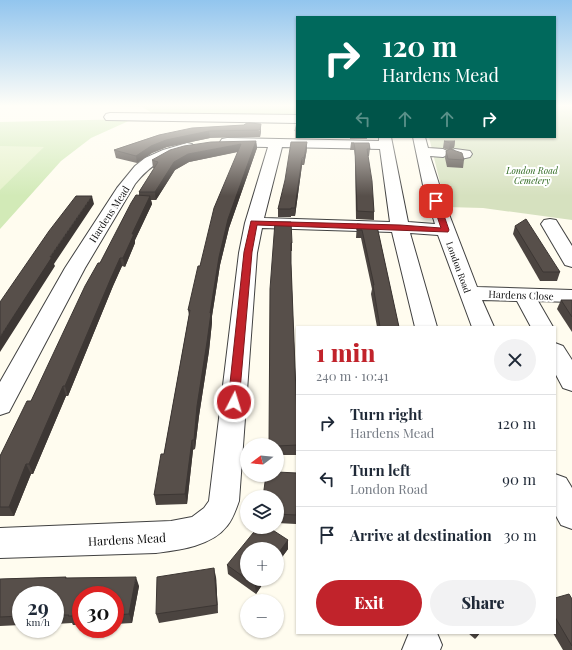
<!DOCTYPE html>
<meta charset="utf-8">
<style>
:root{--surface:#fff;--page:#f2f2f3;--text:#1f2937;--muted:#747a83;--line:#e0e1e3;--accent:#c1232b}
body{margin:0;font-family:"Playfair Display",serif;background:var(--page);color:var(--text);height:100vh;display:flex;flex-direction:column;font-size:15px;white-space:nowrap}
*{box-sizing:border-box;margin:0}
p{font-size:13px;color:var(--muted)}
.icon{flex:none;width:22px;height:22px;fill:none;stroke:currentColor;stroke-width:2;stroke-linecap:round;stroke-linejoin:round}
.map{position:relative;flex:1;overflow:hidden}
.drawer{position:absolute;left:296px;top:326px;width:260px;height:308px;display:flex;flex-direction:column;background:var(--surface);border-radius:0px;box-shadow:0 1px 3px #0004}
.drawer>*{flex:none}
.top-card{position:absolute;left:296px;top:16px;width:260px;height:122px;border-radius:0px;box-shadow:0 1px 3px #0004;background:#00695c;color:#fff;overflow:hidden}
.needle{width:26px;rotate:254deg}
.controls{position:absolute;left:240px;top:438px;display:grid;gap:8px}
.controls a{display:grid;place-items:center;width:44px;height:44px;border-radius:50%;background:var(--surface);box-shadow:0 1px 3px #0004;font-size:20px}
.speed{position:absolute;left:12px;top:586px;display:flex;gap:8px;font-size:20px;font-weight:700;text-align:center}
.speed>*{display:grid;place-content:center;width:52px;height:52px;border-radius:50%;background:var(--surface);box-shadow:0 1px 3px #0004;line-height:1}
.speed small{font-size:10px;font-weight:400}
.speed .limit{border:6px solid #d22;background:#fff;color:#111}
.pin{position:absolute;display:grid;place-items:center;width:34px;height:34px;color:#fff;margin:-17px;border-radius:8px;box-shadow:0 2px 6px #0006}
.me{position:absolute;width:44px;margin:-22px;rotate:5deg;stroke-linejoin:round;filter:drop-shadow(0 0 3px #0008)}
.turn{display:flex;align-items:center;gap:14px;height:84px;padding:0 20px;font-size:18px}
.turn .icon{width:52px;height:52px;stroke-width:2.5}
.turn b{display:block;font-size:28px;line-height:34px}
.lanes{display:flex;align-items:center;height:38px;padding:0 20px;background:#0003;justify-content:center;gap:20px;direction:ltr}
.lanes .off{opacity:.35}
.round{display:grid;place-items:center;flex:none;width:42px;height:42px;border-radius:21px;background:var(--page)}
.summary{display:flex;align-items:center;justify-content:space-between;height:68px;padding:0 20px}
h1{font-size:24px;font-weight:800;line-height:30px;color:var(--accent)}
.action{display:flex;gap:8px;margin-top:auto;padding:8px 20px}
.action a{flex:1;height:46px;border-radius:24px;background:var(--accent);color:#fff;font-size:16px;font-weight:800;line-height:46px;text-align:center}
.action a+a{background:var(--page);color:var(--text)}
ul{padding:0;list-style:none}
li{display:flex;align-items:center;gap:12px;height:56px;padding:0 20px;border-top:1px solid var(--line)}
li div{flex:1}
li b{display:block;font-size:15px}
li em{font-style:normal}
.map>svg:first-child{display:block}
.green{fill:#d2eab7}
.cemetery{fill:#d6e1bf}
.pitch{fill:#e4f1c9}
.lines{fill:none;stroke-linecap:round;stroke-linejoin:round}
.minor-casing{stroke:#414141;stroke-width:2}
.minor{fill:#fff;fill-rule:evenodd}
.wall{fill:#4b4440}
.shaded-wall{fill:#3d3734}
.building{fill:#574f4a;stroke:#3d3734}
.route{fill:#c1232b;stroke:#7d171c}
.labels{text-anchor:middle;dominant-baseline:central;stroke-width:4;stroke-linejoin:round;paint-order:stroke}
.far-park-label{font-size:9px;font-style:italic;fill:#2c671d;stroke:#fff}
.far-street-label{font-size:9px;fill:#0e0e0e;stroke:#fff}
.street-label{font-size:10px;fill:#0e0e0e;stroke:#fff}
.near-street-label{font-size:12px;fill:#0e0e0e;stroke:#fff}
</style>
<div class="map">
<svg width="572" height="650" viewBox="0 0 572 650">
<rect width="100%" height="100%" fill="#fffcef"/>
<g class="green">
<polygon points="86,105 297,105 297,117 154,114 142,107"/>
<polygon points="133,119 91,138 61,161 0,229 0,122"/>
</g>
<polygon class="cemetery" points="555,105 572,105 572,220 483,208 446,207 429,137 555,137"/>
<polygon class="pitch" points="0,146 44,147 0,190"/>
<g class="lines">
<g class="minor-casing">
<g id="minor">
<polygon points="110,113 297,115 297,123 106,120 104,117 106,114"/>
<path d="M379,137H391L408,222L435,224L423,185L413,137H425L428,148L443,149L449,152L455,149L470,151L472,154L470,157C463,159 454,159 449,154L443,157L430,156L447,209L477,287L572,290V302L538,301L553,327H531L517,301L482,300L494,327H472L438,235L410,233L437,327H415L392,232L262,228L257,253L239,501C236,509 233,519 227,526C212,546 179,550 156,553L0,558V528L171,521L192,517L204,508L209,501L239,253L245,223L268,147L227,146L222,145L220,142L222,139L227,138L379,141ZM282,147L380,149L390,222L264,218Z"/>
<path d="M187,143L192,144L194,147C190,152 169,157 161,161C150,167 142,175 135,184L85,268L9,412L0,415V382L65,268L117,188L135,166L145,158L163,150Z"/>
<polygon points="550,219 556,220 572,246 572,267 565,265 541,224 544,220"/>
<polygon points="555,343 563,346 572,360 572,391 563,388 555,373"/>
<polygon points="555,474 566,478 572,488 572,529 561,525 555,514"/>
<polygon points="409,633 437,633 442,645 440,650 402,650"/>
</g>
</g>
<use href="#minor" class="minor"/>
</g>
<g class="wall">
<polygon points="297,122 297,137 309,137 309,138 295,138 295,131"/>
<polygon points="244,125 261,131 260,137 210,138 167,147 152,153 137,163 116,158 114,150 159,135"/>
<rect x="350" y="137" width="17" height="2"/>
<polygon points="256,141 257,148 229,228 220,265 212,316 212,322 209,351 199,416 195,449 193,450 187,504 156,505 154,495 164,454 189,315 188,310 200,266 238,152 189,162 175,170 156,200 151,200 152,204 135,240 135,243 125,267 122,266 113,286 68,396 66,396 33,474 31,474 14,516 0,516 0,456 31,401 100,263 139,195 139,192 154,168 153,168 152,160"/>
<polygon points="444,141 455,141 454,148 451,149 464,160 463,168 447,167 445,158 446,151 448,150 443,148"/>
<polygon points="351,143 369,143 370,149 369,156 368,156 374,212 374,220 356,219 355,156 354,150 350,150"/>
<polygon points="307,149 304,165 302,165 295,216 291,216 291,217 278,217 278,209"/>
<polygon points="275,222 292,243 292,251 291,251 291,264 297,419 297,455 277,455"/>
<polygon points="357,224 377,226 399,327 377,327 371,294 372,289 361,238 356,238"/>
<polygon points="515,226 560,272 557,281 540,281 513,234"/>
<polygon points="561,300 572,300 572,332 557,309"/>
<polygon points="297,473 296,524 277,523 277,497"/>
<polygon points="288,540 288,549 277,564 277,549 266,579 256,594 228,574 227,565"/>
<polygon points="66,577 67,578 139,586 132,623 115,624 115,595 81,595 81,625 73,625 72,623 55,624 55,595 21,595 21,625 0,626 0,579"/>
<polygon points="216,577 218,613 159,623 156,614"/>
<polygon points="555,598 572,599 572,650 563,650 553,633 555,633"/>
<polygon points="468,633 480,633 475,639"/>
</g>
<g class="shaded-wall">
<polygon points="261,124 261,131 260,137 260,130"/>
<polygon points="209,131 210,138 167,147 152,153 137,163 136,156 151,146 166,140"/>
<polygon points="256,141 257,148 229,228 220,265 212,316 212,322 209,351 199,416 195,449 194,440 197,406 210,313 219,257 228,219"/>
<polygon points="455,141 454,148 449,150 450,143"/>
<polygon points="307,142 307,149 304,165 304,158"/>
<polygon points="241,144 241,151 189,162 175,170 156,200 155,192 174,162 188,154"/>
<polygon points="302,158 302,165 295,216 295,208"/>
<polygon points="92,196 94,204 54,264 55,266 0,352 0,337 50,257"/>
<polygon points="150,196 152,204 135,240 135,243 125,267 123,258 132,234"/>
<polygon points="120,258 122,266 113,286 68,396 65,386 111,278"/>
<polygon points="63,386 66,396 33,474 29,464"/>
<polygon points="192,440 193,450 187,504 185,494"/>
<polygon points="26,464 31,474 14,516 9,507"/>
<polygon points="288,540 288,549 277,564 277,555"/>
<polygon points="214,568 216,577 218,613 217,605"/>
<polygon points="136,577 139,586 132,623 129,614"/>
<polygon points="259,579 266,579 256,594 255,585"/>
<polygon points="479,633 480,633 475,639 477,635"/>
</g>
<g class="building">
<polygon points="297,122 297,131 295,131"/>
<polygon points="249,123 261,124 260,130 209,131 166,140 151,146 136,156 114,150 159,135 192,128 244,125 245,124"/>
<polygon points="256,141 228,219 219,257 210,313 211,313 207,342 197,406 194,440 192,440 185,494 154,495 161,454 164,454 190,310 188,310 198,266 200,266 214,208 241,144 188,154 174,162 155,192 139,192 158,162 152,160 170,150 184,146 211,142"/>
<polygon points="444,141 455,141 450,143"/>
<polygon points="291,142 307,142 304,158 302,158 295,208 291,208 291,209 278,209 285,180"/>
<polygon points="351,143 369,143 370,149 367,149 372,181 374,212 357,211 355,149 354,143"/>
<polygon points="450,149 462,153 464,160 448,159 446,151"/>
<polygon points="136,195 150,196 132,234 134,234 123,258 120,258 111,278 65,386 63,386 29,464 26,464 9,507 0,507 0,456 27,401 31,401 85,286 98,263 100,263 131,203"/>
<polygon points="76,196 92,196 50,257 52,257 0,337 0,302 49,231"/>
<polygon points="526,219 560,272 543,272 515,226"/>
<polygon points="275,222 291,222 292,243 291,243 291,263 297,419 297,445 277,446 277,445 269,445 270,289"/>
<polygon points="357,224 377,226 399,327 380,327 373,285 374,285 362,230 357,230"/>
<polygon points="561,300 572,300 572,317"/>
<polygon points="277,472 297,473 297,495 296,515 277,514 277,497 263,497 266,475 277,475"/>
<polygon points="258,527 268,527 288,540 277,555 277,549 247,549 247,579 259,579 255,585 227,565"/>
<polygon points="214,568 217,605 156,614 157,577"/>
<polygon points="66,577 65,578 136,577 129,614 115,615 115,595 81,595 81,616 68,616 69,615 55,615 55,595 21,595 21,616 0,617 0,579"/>
<polygon points="569,594 572,599 572,646 555,617 555,598"/>
</g>
<linearGradient id="sky" x2="0" y2="1"><stop stop-color="#92c5ee"/><stop offset="0.54" stop-color="#fffef8"/><stop offset="1" stop-color="#fffef8" stop-opacity="0"/></linearGradient>
<rect width="572" height="196" fill="url(#sky)"/>
<polygon class="route" points="433,199 439,201 449,230 448,232 257,225 252,252 239,402 237,405 230,405 228,402 244,252 251,221 400,225 441,228 432,201"/>
<g class="labels">
<g class="far-park-label">
<text x="532" y="170">London Road<tspan x="532" dy="10">Cemetery</tspan></text>
</g>
<g class="far-street-label">
<text transform="translate(459 267) rotate(70)">London Road</text>
</g>
<g class="street-label">
<text transform="translate(109 214) rotate(-57)">Hardens Mead</text>
<text transform="translate(521 295) rotate(2)">Hardens Close</text>
</g>
<g class="near-street-label">
<text transform="translate(127 539) rotate(-3)">Hardens Mead</text>
</g>
</g>
</svg>
<div class="controls">
<a><svg class="needle" viewBox="-14 -14 28 28"><path d="M0-13l5 13h-10z" fill="#e53935"/><path d="M0 13l5-13h-10z" fill="#747a83"/></svg></a>
<a><svg class="icon" aria-label="layers" viewBox="0 0 24 24"><path d="M12 4l9 5-9 5-9-5zM3 14l9 5 9-5"/></svg></a>
<a>+</a>
<a>−</a>
</div>
<div class="speed"><div>29<small>km/h</small></div><div class="limit">30</div></div>
<div class="pin" style="left:436px;top:201px;background:#d93025"><svg class="icon" aria-label="arrive" viewBox="0 0 24 24"><path d="M6 21V4h12l-3 4 3 4H6"/></svg></div>
<svg class="me" style="left:234px;top:402px" viewBox="-20 -20 40 40"><circle r="17" fill="#c1232b" stroke="#fff" stroke-width="3"/><path d="M0-11L8 9 0 5-8 9z" fill="#fff"/></svg>
<div class="top-card">
<div class="turn"><svg class="icon" aria-label="right" viewBox="0 0 24 24"><path d="M7 20v-9h11M14 6l5 5-5 5"/></svg><div><b>120 m</b>Hardens Mead</div></div>
<div class="lanes"><svg class="icon off" aria-label="left" viewBox="0 0 24 24"><path d="M17 20v-9H6M10 6l-5 5 5 5"/></svg><svg class="icon off" aria-label="ahead" viewBox="0 0 24 24"><path d="M12 20V5M6 11l6-6 6 6"/></svg><svg class="icon off" aria-label="ahead" viewBox="0 0 24 24"><path d="M12 20V5M6 11l6-6 6 6"/></svg><svg class="icon" aria-label="right" viewBox="0 0 24 24"><path d="M7 20v-9h11M14 6l5 5-5 5"/></svg></div>
</div>
<section class="drawer">
<div class="summary"><div><h1>1 min</h1><p>240 m · 10:41</p></div><a class="round"><svg class="icon" aria-label="close" viewBox="0 0 24 24"><path d="M6 6l12 12M18 6L6 18"/></svg></a></div>
<ul>
<li><svg class="icon" aria-label="right" viewBox="0 0 24 24"><path d="M7 20v-9h11M14 6l5 5-5 5"/></svg><div><b>Turn right</b><p>Hardens Mead</p></div><em>120 m</em></li>
<li><svg class="icon" aria-label="left" viewBox="0 0 24 24"><path d="M17 20v-9H6M10 6l-5 5 5 5"/></svg><div><b>Turn left</b><p>London Road</p></div><em>90 m</em></li>
<li><svg class="icon" aria-label="arrive" viewBox="0 0 24 24"><path d="M6 21V4h12l-3 4 3 4H6"/></svg><div><b>Arrive at destination</b></div><em>30 m</em></li>
</ul>
<div class="action"><a>Exit</a><a>Share</a></div>
</section>
</div>
